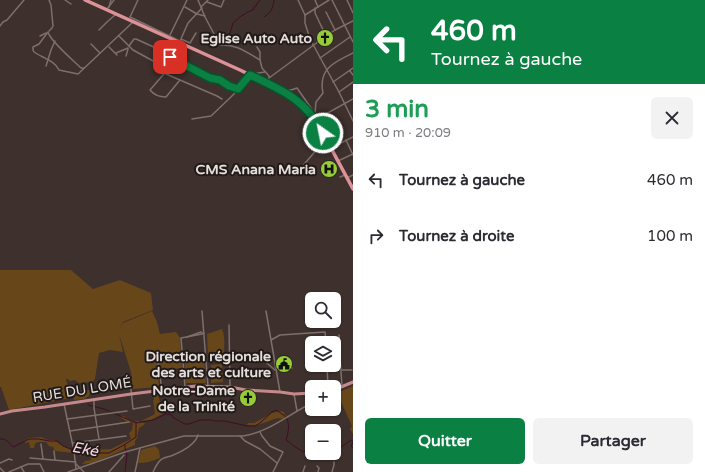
<!DOCTYPE html>
<html lang="fr">
<meta charset="utf-8">
<style>
:root{--surface:#fff;--page:#f2f2f3;--text:#2b2b33;--muted:#7c7c81;--accent:#0b8043}
body{margin:0;font-family:"Varela Round",sans-serif;background:var(--page);color:var(--text);height:100vh;display:flex;flex-direction:column;font-size:15px;white-space:nowrap}
*{box-sizing:border-box;margin:0}
p{font-size:13px;color:var(--muted)}
.icon{flex:none;width:22px;height:22px;fill:none;stroke:currentColor;stroke-width:2;stroke-linecap:round;stroke-linejoin:round}
.map{position:relative;flex:1;overflow:hidden}
.sheet{display:flex;flex-direction:column;background:var(--surface);width:352px}
.sheet>*{flex:none}
.guide{background:#0b8043;color:#fff;overflow:hidden}
.buttons{position:absolute;left:305px;top:292px;display:grid;gap:8px}
.buttons a{display:grid;place-items:center;width:36px;height:36px;border-radius:6px;background:var(--surface);box-shadow:0 1px 3px #0004;font-size:20px}
.pin{position:absolute;display:grid;place-items:center;width:34px;height:34px;color:#fff;margin:-17px;border-radius:8px;box-shadow:0 2px 6px #0006}
.me{position:absolute;width:44px;margin:-22px;rotate:327deg;stroke-linejoin:round;filter:drop-shadow(0 0 3px #0008)}
.turn{display:flex;align-items:center;gap:14px;height:84px;padding:0 12px;font-size:18px}
.turn .icon{width:52px;height:52px;stroke-width:2.5}
.turn b{display:block;font-size:28px;line-height:34px}
.round{display:grid;place-items:center;flex:none;width:42px;height:42px;border-radius:6px;background:var(--page)}
.overview{display:flex;align-items:center;justify-content:space-between;height:68px;padding:0 12px}
h1{font-size:24px;font-weight:700;line-height:30px;color:#1e9e55}
.primary-button{display:flex;gap:8px;margin-top:auto;padding:8px 12px}
.primary-button a{flex:1;height:46px;border-radius:6px;background:var(--accent);color:#fff;font-size:16px;font-weight:700;line-height:46px;text-align:center}
.primary-button a+a{background:var(--page);color:var(--text)}
ul{padding:0;list-style:none}
li{display:flex;align-items:center;gap:12px;height:56px;padding:0 12px}
li div{flex:1}
li b{display:block;font-size:15px}
li em{font-style:normal}
main{display:flex;flex:1;min-height:0}
.map>svg:first-child{display:block}
.green{fill:#674619}
.lines{fill:none;stroke-linecap:round;stroke-linejoin:round}
.stream{stroke:#420c25;stroke-width:1}
.minor{stroke:#7e6f6b;stroke-width:1.5}
.primary{stroke:#c5898c;stroke-width:3}
.trunk{stroke:#dd9297;stroke-width:3.5}
.route-casing{stroke:#07532c;stroke-width:10}
.route{stroke:#0b8043;stroke-width:7}
.labels{text-anchor:middle;dominant-baseline:central;stroke-width:4;stroke-linejoin:round;paint-order:stroke}
.poi-label{font-size:14px;font-weight:bold;fill:#e6dedb;stroke:#201a18;text-anchor:end}
.street-label{font-size:14px;fill:#e6dedb;stroke:#201a18}
.water-label{font-size:15px;font-style:italic;fill:#fdd6e3;stroke:#201a18}
</style>
<main>
<div class="map">
<svg width="353" height="472" viewBox="0 0 353 472">
<rect width="100%" height="100%" fill="#3d302d"/>
<g class="green">
<polygon points="0,270 71,270 93,289 120,280 151,293 153,310 123,322 120,328 123,323 152,311 157,322 160,334 176,332 180,338 182,368 158,370 159,387 133,389 131,372 119,334 123,352 110,350 99,353 95,379 92,382 79,383 75,380 70,381 66,378 70,398 9,410 1,387 0,387"/>
<path d="M222,329C226,337 224,351 223,361H209L208,360L207,334Z"/>
<polygon points="204,357 206,383 186,383 184,360"/>
<polygon points="222,364 223,382 211,383 211,365"/>
<polygon points="353,386 353,434 350,429 352,426 337,393"/>
<path d="M86,390H92C88,400 84,399 74,400L72,392Z"/>
<polygon points="154,393 158,394 162,410 162,414 151,420 141,421 155,414 153,400 154,400 153,394"/>
<path d="M281,411L284,412L285,415L287,416L282,419L278,418C267,421 259,427 247,425L248,423H254L272,413Z"/>
<polygon points="121,416 124,416 126,418 135,422 138,421 140,422 145,423 144,425 139,428 137,438 135,441 135,445 102,459 91,463 82,464 85,461 91,460 90,454 80,456 79,454 76,453 75,446 92,447 93,450 111,449 131,439 129,433 132,430 133,423 126,421 120,417"/>
<polygon points="41,437 48,440 54,440 63,446 73,450 73,453 55,451 53,447 49,446 46,442 37,442 35,444 34,448 30,448 29,442 26,443 24,441 29,438"/>
<path d="M155,446L159,450L160,458C153,461 146,463 138,463L141,450Z"/>
</g>
<g class="lines">
<g class="stream">
<path d="M264,17C271,13 273,8 274,0"/>
<polyline points="224,41 230,33 233,23 241,16 254,9 254,7 256,6 257,3 258,3 260,0"/>
<polyline points="88,405 104,409 136,423"/>
<path d="M0,439C6,438 9,443 13,447L27,440L30,439H39L49,441H57L63,446L73,450L79,449L90,450L100,453H109L124,445L136,437V423L153,420L166,414L172,415V417L185,424H189L200,420H212L214,421H225L247,426H255L260,423L272,412L276,410C279,412 282,414 285,416C291,423 288,433 286,440C290,442 293,446 297,448C305,454 317,454 326,457L333,453"/>
<polyline points="353,442 351,446 353,448"/>
<polyline points="334,452 351,440 353,441"/>
<polyline points="125,472 127,454 125,448 125,445"/>
</g>
<g class="minor">
<polyline points="65,0 71,4"/>
<path d="M198,0L205,17L220,45C237,44 246,52 260,60L262,68L269,76V78"/>
<polyline points="298,0 305,15 305,23 310,39 339,92 353,121"/>
<polyline points="315,0 318,7"/>
<polyline points="332,0 353,42"/>
<polyline points="347,0 353,13"/>
<polyline points="207,2 221,7 224,0"/>
<polyline points="109,7 111,0"/>
<polyline points="185,7 197,14 205,16"/>
<polyline points="201,7 208,0"/>
<polyline points="315,8 315,13 326,36"/>
<polyline points="107,9 114,0"/>
<polyline points="326,12 335,30"/>
<polyline points="305,15 329,0"/>
<polyline points="130,17 180,41"/>
<polyline points="130,17 138,0"/>
<polyline points="0,26 3,22 7,20 24,0"/>
<polyline points="99,30 107,22 115,15"/>
<polyline points="49,31 52,28 53,26 51,5 49,0"/>
<polyline points="170,35 187,0"/>
<polyline points="40,36 46,33"/>
<polyline points="119,36 133,50 155,62 168,71"/>
<polyline points="181,39 190,43 196,33"/>
<polyline points="180,41 188,23 202,8"/>
<polyline points="91,44 100,53"/>
<polyline points="129,46 134,39 136,39 158,49 176,60 210,78 220,80 229,86 239,89"/>
<polyline points="109,47 117,55"/>
<polyline points="257,47 260,52 260,60"/>
<polyline points="116,53 128,48"/>
<polyline points="126,56 128,49"/>
<polyline points="320,58 350,37"/>
<polyline points="155,62 178,42"/>
<polyline points="46,66 51,50 55,41"/>
<path d="M84,68H81C73,60 50,41 48,32L39,44L33,47V50L34,52C43,58 55,61 59,70L78,74L133,22"/>
<polyline points="350,71 353,75"/>
<polyline points="166,74 217,96 222,99"/>
<polyline points="253,74 265,72"/>
<polyline points="249,78 269,87"/>
<polyline points="267,79 287,90 291,90 297,88 318,118"/>
<path d="M180,80L166,97C161,97 154,95 150,90L176,60L186,46"/>
<polyline points="265,82 269,78 326,36 335,30 353,21"/>
<polyline points="333,82 353,68"/>
<polyline points="339,92 353,82"/>
<path d="M315,113L316,102L323,93C318,69 334,62 353,53"/>
<polyline points="192,119 211,116 233,95 250,75"/>
<polyline points="315,120 353,99"/>
<polyline points="346,140 353,155"/>
<polyline points="331,148 353,137"/>
<polyline points="338,161 353,154"/>
<polyline points="300,169 325,140"/>
<polyline points="340,177 345,175"/>
<polyline points="347,178 353,175"/>
<polyline points="202,311 208,386"/>
<polyline points="266,311 280,392"/>
<polyline points="229,325 230,387"/>
<polyline points="339,335 340,348"/>
<polyline points="187,337 201,332 202,333"/>
<polyline points="271,340 280,335 325,332 326,343"/>
<polyline points="311,346 312,346"/>
<polyline points="249,358 253,359 262,359 275,370"/>
<polyline points="340,358 342,386"/>
<polyline points="158,363 162,390"/>
<polyline points="327,365 328,387"/>
<polyline points="275,367 292,368"/>
<polyline points="341,370 352,370"/>
<polyline points="130,380 133,409 150,406"/>
<polyline points="185,387 181,338 202,334 204,333"/>
<polyline points="294,394 297,411"/>
<polyline points="94,400 94,408 99,439"/>
<polyline points="64,404 74,451 76,469"/>
<polyline points="67,419 127,411"/>
<polyline points="70,431 129,422"/>
<polyline points="260,432 262,436 270,446 283,452 273,472"/>
<polyline points="240,436 245,441 260,449 277,463"/>
<polyline points="73,443 126,436"/>
<polyline points="41,444 43,459"/>
<polyline points="54,451 55,460"/>
<polyline points="30,458 76,462"/>
<polyline points="0,463 9,459 12,460"/>
<polyline points="76,464 84,472"/>
<polyline points="317,466 319,468 318,472"/>
<polyline points="21,467 24,472"/>
<polyline points="0,468 4,472"/>
<polyline points="9,472 28,464 40,464 44,472"/>
<path d="M68,472L125,452L184,436H243C269,432 289,414 312,403"/>
<polyline points="109,472 124,455"/>
<polyline points="135,472 137,463 140,448"/>
<path d="M153,472C155,468 158,461 162,459C165,457 168,457 171,456C181,452 195,445 198,435"/>
<polyline points="303,472 305,466"/>
<polyline points="332,472 334,465 334,462"/>
</g>
<g class="primary">
<polyline points="334,390 353,382"/>
<polyline points="0,414 12,411 45,407 131,394 196,386 230,387 246,390 280,392 294,394 312,393"/>
</g>
<polyline class="trunk" points="85,0 240,70 281,90 290,95 308,111 318,124 353,189"/>
</g>
<g class="lines">
<g class="route-casing">
<path id="route" d="M170,57L210,78L220,80L229,86L238,89L250,75C282,90 306,100 323,133"/>
</g>
<use href="#route" class="route"/>
</g>
<defs>
<g id="church-disc" transform="scale(0.9)"><circle r="9.5" fill="#96cc39" stroke="#201a18"/><path d="M-1.2-6h2.4v3.5h3.3v2.4h-3.3V6h-2.4V-.1h-3.3v-2.4h3.3Z" fill="#111"/></g>
<g id="hospital-disc" transform="scale(0.9)"><circle r="9.5" fill="#96cc39" stroke="#201a18"/><path d="M-5-5h3v3.5h4V-5h3V5h-3V1.5h-4V5h-3Z" fill="#111"/></g>
<g id="civic-disc" transform="scale(0.9)"><circle r="9.5" fill="#96cc39" stroke="#201a18"/><path d="M-.6-6.5H3V-4.5H.6V-3L4-1V1h2V6H-6V1h2V-1L-.6-3ZM-1.2 2.5V6h2.4V2.5Z" fill="#111"/></g>
</defs>
<g fill-rule="evenodd">
<use href="#church-disc" x="325" y="38"/>
<use href="#hospital-disc" x="329" y="169"/>
<use href="#civic-disc" x="284" y="364"/>
<use href="#church-disc" x="248" y="398"/>
</g>
<g class="labels">
<g class="poi-label">
<text x="312" y="38">Eglise Auto Auto</text>
<text x="316" y="169">CMS Anana Maria</text>
<text x="271" y="356">Direction régionale<tspan x="271" dy="16">des arts et culture</tspan></text>
<text x="235" y="390">Notre-Dame<tspan x="235" dy="16">de la Trinité</tspan></text>
</g>
<g class="street-label">
<text transform="translate(82 390) rotate(-9)">RUE DU LOMÉ</text>
</g>
<g class="water-label">
<text transform="translate(85 449) rotate(11)">Eké</text>
</g>
</g>
</svg>
<div class="buttons">
<a><svg class="icon" aria-label="search" viewBox="0 0 24 24"><circle cx="10" cy="10" r="6"/><path d="M15 15l6 6"/></svg></a>
<a><svg class="icon" aria-label="layers" viewBox="0 0 24 24"><path d="M12 4l9 5-9 5-9-5zM3 14l9 5 9-5"/></svg></a>
<a>+</a>
<a>−</a>
</div>
<div class="pin" style="left:170px;top:57px;background:#d93025"><svg class="icon" aria-label="arrive" viewBox="0 0 24 24"><path d="M6 21V4h12l-3 4 3 4H6"/></svg></div>
<svg class="me" style="left:323px;top:133px" viewBox="-20 -20 40 40"><circle r="17" fill="#0b8043" stroke="#fff" stroke-width="3"/><path d="M0-11L8 9 0 5-8 9z" fill="#fff"/></svg>
</div>
<section class="sheet">
<div class="guide">
<div class="turn"><svg class="icon" aria-label="left" viewBox="0 0 24 24"><path d="M17 20v-9H6M10 6l-5 5 5 5"/></svg><div><b>460 m</b>Tournez à gauche</div></div>
</div>
<div class="overview"><div><h1>3 min</h1><p>910 m · 20:09</p></div><a class="round"><svg class="icon" aria-label="close" viewBox="0 0 24 24"><path d="M6 6l12 12M18 6L6 18"/></svg></a></div>
<ul>
<li><svg class="icon" aria-label="left" viewBox="0 0 24 24"><path d="M17 20v-9H6M10 6l-5 5 5 5"/></svg><div><b>Tournez à gauche</b></div><em>460 m</em></li>
<li><svg class="icon" aria-label="right" viewBox="0 0 24 24"><path d="M7 20v-9h11M14 6l5 5-5 5"/></svg><div><b>Tournez à droite</b></div><em>100 m</em></li>
</ul>
<div class="primary-button"><a>Quitter</a><a>Partager</a></div>
</section>
</main>
